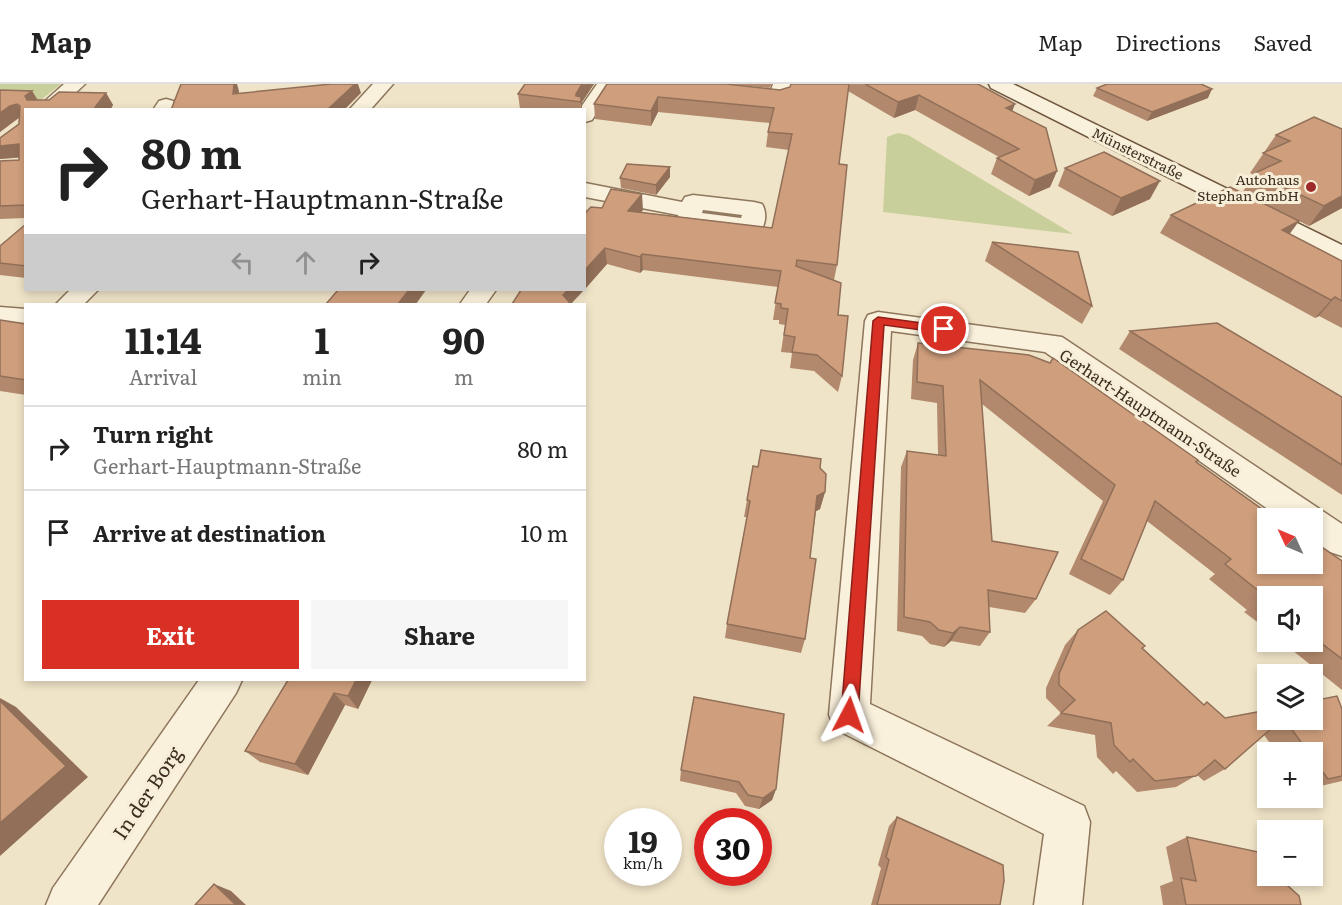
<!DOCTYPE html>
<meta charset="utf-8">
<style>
:root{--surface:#fff;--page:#f6f6f6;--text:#222;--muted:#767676;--line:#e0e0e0;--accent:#d93025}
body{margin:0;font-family:Literata,serif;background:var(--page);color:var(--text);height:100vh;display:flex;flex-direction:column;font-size:22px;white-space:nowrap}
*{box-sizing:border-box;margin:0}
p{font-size:20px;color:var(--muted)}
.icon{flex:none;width:33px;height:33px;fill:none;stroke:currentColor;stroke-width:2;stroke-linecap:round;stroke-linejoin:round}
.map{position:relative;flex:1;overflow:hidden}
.side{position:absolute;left:24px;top:219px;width:562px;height:378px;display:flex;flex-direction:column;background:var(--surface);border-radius:0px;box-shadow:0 3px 9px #0003}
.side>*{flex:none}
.hud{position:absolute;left:24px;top:24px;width:562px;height:183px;border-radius:0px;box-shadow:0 3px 9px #0003;background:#fff;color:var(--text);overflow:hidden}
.needle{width:39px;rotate:314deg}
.buttons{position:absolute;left:1257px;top:424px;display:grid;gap:12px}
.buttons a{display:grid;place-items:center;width:66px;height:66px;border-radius:0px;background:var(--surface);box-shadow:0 3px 9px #0003;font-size:30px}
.speed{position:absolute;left:604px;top:724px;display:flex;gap:12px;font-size:30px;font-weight:700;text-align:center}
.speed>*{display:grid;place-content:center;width:78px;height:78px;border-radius:50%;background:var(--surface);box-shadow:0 3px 9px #0003;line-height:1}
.speed small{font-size:15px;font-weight:400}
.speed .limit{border:9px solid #d22;background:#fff;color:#111}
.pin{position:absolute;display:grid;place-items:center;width:51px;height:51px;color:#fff;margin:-26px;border:3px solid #fff;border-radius:50%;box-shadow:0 2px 6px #0007}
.me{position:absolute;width:66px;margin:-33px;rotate:4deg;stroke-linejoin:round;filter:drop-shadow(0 0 4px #0008)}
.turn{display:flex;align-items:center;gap:21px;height:126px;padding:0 18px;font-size:27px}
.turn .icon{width:78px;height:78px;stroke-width:2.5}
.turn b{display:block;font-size:42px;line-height:51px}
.lanes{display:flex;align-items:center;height:57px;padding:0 18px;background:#0003;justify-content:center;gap:30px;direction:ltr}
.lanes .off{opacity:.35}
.eta{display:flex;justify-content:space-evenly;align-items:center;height:102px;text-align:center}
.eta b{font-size:36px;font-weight:700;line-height:42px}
.primary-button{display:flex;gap:12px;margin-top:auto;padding:12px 18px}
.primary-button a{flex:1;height:69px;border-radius:0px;background:var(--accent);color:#fff;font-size:24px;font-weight:700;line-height:69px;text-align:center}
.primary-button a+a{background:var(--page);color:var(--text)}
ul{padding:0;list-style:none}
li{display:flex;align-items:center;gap:18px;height:84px;padding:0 18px;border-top:2px solid var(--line)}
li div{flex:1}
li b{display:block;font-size:22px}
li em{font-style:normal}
header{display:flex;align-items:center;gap:36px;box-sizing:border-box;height:84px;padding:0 30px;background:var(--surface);border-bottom:2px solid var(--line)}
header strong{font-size:28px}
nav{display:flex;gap:33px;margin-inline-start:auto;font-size:21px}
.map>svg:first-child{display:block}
.green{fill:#c9cf9b}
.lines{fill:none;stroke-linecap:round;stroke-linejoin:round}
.minor-casing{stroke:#8d765c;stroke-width:3}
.secondary-casing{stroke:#6f573f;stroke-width:3}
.minor{fill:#faf1dc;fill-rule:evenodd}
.secondary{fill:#faf1dc;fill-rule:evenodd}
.wall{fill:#b2896c}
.shaded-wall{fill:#916f58}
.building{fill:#cf9f7d;stroke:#916f58;stroke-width:1.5}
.route{fill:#d93025;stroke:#8d1f18;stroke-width:1.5}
.poi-dot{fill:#9e2a2b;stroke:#f7eed8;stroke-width:2}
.labels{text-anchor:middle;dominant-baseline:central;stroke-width:6;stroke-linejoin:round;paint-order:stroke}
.far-street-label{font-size:14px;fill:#3d2e20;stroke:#f7eed8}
.far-poi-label{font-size:14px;fill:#3d2e20;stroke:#f7eed8;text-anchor:end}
.street-label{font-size:16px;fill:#3d2e20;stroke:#f7eed8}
.near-street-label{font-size:20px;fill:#3d2e20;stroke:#f7eed8}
</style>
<header>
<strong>Map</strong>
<nav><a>Map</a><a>Directions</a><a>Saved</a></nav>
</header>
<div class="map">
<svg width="1342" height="821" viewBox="0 0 1342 821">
<rect width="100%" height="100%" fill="#f0e4c8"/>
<g class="green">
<polygon points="0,0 61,0 37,19 0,17"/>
<polygon points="898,49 908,51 1073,150 883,128 887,53"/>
</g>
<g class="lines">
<g class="minor-casing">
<g id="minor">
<polygon points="64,0 85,0 57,26 35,26"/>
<polygon points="373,0 393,0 370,26 349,26"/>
<polygon points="597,0 615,0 592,36 585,38 585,26 579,26"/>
<polygon points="702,0 771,6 773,0 791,0 786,17 779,19 708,12 701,10 699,6"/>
<polygon points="166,15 173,17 176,21 173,26 153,26 159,17"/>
<path d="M585,99L682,118L685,113L693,111L754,118L762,120C767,128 766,140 760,148L752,150L689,141L681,139L678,131L585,113ZM703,126L742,131L741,134L702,129Z"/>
<polygon points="70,206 98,206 84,220 56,220"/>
<polygon points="470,206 496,206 486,220 460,220"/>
<polygon points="0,223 26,225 26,243 0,241"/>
<polygon points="878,228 1062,253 1342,440 1342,472 1330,468 1312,456 1312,435 1282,435 1045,268 891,247 870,620 1084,722 1090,738 1082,821 1034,821 1044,750 835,645 829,631 865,237 868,231"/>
<polygon points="199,596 242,596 236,609 98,821 46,821 53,804"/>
</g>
</g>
<g class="secondary-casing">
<polygon id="secondary" points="989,0 1013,0 1342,161 1342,178 1333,176 991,4"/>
</g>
<use href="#minor" class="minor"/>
<use href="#secondary" class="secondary"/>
</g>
<g class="wall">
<polygon points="594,0 582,18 582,26 520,25 518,10"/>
<polygon points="607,0 780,6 790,3 791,0 978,0 1012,27 1057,87 1050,103 1029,112 991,90 997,74 999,73 915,26 894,34 848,7 839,80 837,181 834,196 838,231 842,292 838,308 814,287 790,284 792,269 781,268 785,241 779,240 779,236 773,236 778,203 643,186 640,189 607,180 585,205 585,129 643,126 641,128 772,144 789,66 766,63 768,48 770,39 658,28 651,42 595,35 594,20"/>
<polygon points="728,0 772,0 769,4"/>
<polygon points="1097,4 1208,14 1147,37 1093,12"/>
<polygon points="0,6 32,7 38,16 49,16 106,9 113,21 110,26 26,26 26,134 0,135 0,77 19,76 19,73 0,75 0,54 19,40 19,34 0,48"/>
<polygon points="1342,45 1342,124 1309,142 1299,137 1289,150 1342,177 1342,244 1319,232 1315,234 1160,149 1171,131 1242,109 1254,91 1250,89 1276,51"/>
<polygon points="670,83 670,93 656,111 621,104 620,94"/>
<polygon points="1065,84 1150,115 1112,132 1058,102"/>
<polygon points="26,140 26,194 0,191 0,162"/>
<polygon points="992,158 1092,222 1082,240 985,177"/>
<polygon points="0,236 26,240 26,311 0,307"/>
<polygon points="1130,247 1342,313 1342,411 1119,265"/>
<polygon points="918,259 1197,378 1320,466 1342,477 1342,606 1282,558 1312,558 1312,513 1268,513 1268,546 1244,528 1247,526 1209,495 1215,490 1147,437 1123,496 1110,511 1069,490 1103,417 982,320 992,457 1036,515 1025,529 989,523 990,548 980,562 951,557 944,563 930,560 922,552 897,547 901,383 907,367 938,371 937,319 911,315 913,276"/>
<polygon points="758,383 820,384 825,408 820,425 816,427 810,474 805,555 801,569 725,554 727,540 747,433 744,433 747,416"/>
<polygon points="1078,546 1142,564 1204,621 1225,634 1268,636 1312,636 1342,625 1342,697 1312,704 1312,669 1277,669 1264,651 1225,685 1204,697 1197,691 1176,703 1137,708 1116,687 1113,690 1097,673 1095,651 1047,642 1061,629 1046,614 1046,604 1065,561"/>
<polygon points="288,596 372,596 358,625 345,621 308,691 260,678 245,667"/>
<polygon points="681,686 776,705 772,716 759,725 745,722 736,709 680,697"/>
<polygon points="897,733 1000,821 871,821 881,784 878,781 889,742"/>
<polygon points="1187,753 1268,792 1301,821 1163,821 1160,802 1173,797 1166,763"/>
</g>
<g class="shaded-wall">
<polygon points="234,0 237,0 239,7 238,22 233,10"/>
<polygon points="355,0 358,0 361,9 344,26 327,26"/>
<polygon points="582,0 594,0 582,18 582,26 581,18 576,17 576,10"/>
<polygon points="1212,5 1208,14 1147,37 1152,28"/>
<polygon points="32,7 39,19 27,16 25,12"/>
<polygon points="106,9 113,21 110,26 93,26"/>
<polygon points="919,11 915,26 894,34 898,18"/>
<polygon points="658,13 658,28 651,42 651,27"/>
<polygon points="17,20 25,32 18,34 0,48 0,29 10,22"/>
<polygon points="1015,20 1009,36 1006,24"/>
<polygon points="19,60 26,73 0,75 0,62"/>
<polygon points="670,83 670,93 656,111 656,101"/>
<polygon points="1057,87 1050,103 1029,112 1035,96"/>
<polygon points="1160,97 1150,115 1112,132 1121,114"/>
<polygon points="642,110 643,126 629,143 628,127"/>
<polygon points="1342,112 1342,124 1309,142 1324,122"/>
<polygon points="1299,137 1286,155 1282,146"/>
<polygon points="605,164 607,180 585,205 585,186"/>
<polygon points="642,170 643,186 640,189 640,173"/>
<polygon points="409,206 426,206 416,220 398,220"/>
<polygon points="568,206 584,206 571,220 563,211"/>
<polygon points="1335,213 1319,232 1315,234 1331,216"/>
<polygon points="825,408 820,425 813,429 817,412"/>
<polygon points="960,543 951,557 944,563 953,549"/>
<polygon points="356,596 372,596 358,625 348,612"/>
<polygon points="334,609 345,621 308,691 295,680"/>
<polygon points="0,614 16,623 88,693 0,772"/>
<polygon points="776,705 772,716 759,725 763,714"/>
<polygon points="214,800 231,807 246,821 236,821"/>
</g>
<g class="building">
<polygon points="181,0 234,0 233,10 331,0 355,0 327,26 171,26"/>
<polygon points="525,0 582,0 576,10 576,12 581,13 581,18 518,10"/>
<polygon points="607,0 726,0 780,6 790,3 791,0 849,0 839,80 847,81 837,181 797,176 796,182 841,199 838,231 848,232 842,292 817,271 792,268 795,253 784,251 788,225 781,224 781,220 775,219 781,187 642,170 640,173 605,164 585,186 585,129 591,123 602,124 611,105 642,110 628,127 772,144 792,50 768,48 774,24 658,13 651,27 594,20"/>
<polygon points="865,0 978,0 1015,20 1006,24 1046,44 1057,87 1035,96 997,74 1019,65 919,11 898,18"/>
<polygon points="1107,0 1201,0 1212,5 1152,28 1097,4"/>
<polygon points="0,6 32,7 25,12 27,16 49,16 59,8 106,9 93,26 26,26 26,121 0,122 0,77 19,76 19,60 0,62 0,54 19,40 20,22 17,20 10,22 0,29"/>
<polygon points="1314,33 1342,45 1342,112 1324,122 1255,89 1281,77 1263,69 1290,57 1276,51"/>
<polygon points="1104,68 1160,97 1121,114 1065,84"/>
<polygon points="627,80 670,83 656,101 620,94"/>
<polygon points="1230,103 1299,137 1282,146 1342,177 1342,217 1335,213 1331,216 1171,131"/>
<polygon points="26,140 26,182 0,179 0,162"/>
<polygon points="992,158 1078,168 1092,222"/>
<polygon points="338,206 409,206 398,220 326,220"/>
<polygon points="521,206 568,206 563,211 571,220 512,220"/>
<polygon points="0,236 26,240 26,296 0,292"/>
<polygon points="1217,239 1342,313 1342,381 1130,247"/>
<polygon points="918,259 1029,271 1050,279 1053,274 1198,376 1196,378 1276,435 1268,435 1268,480 1312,480 1312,461 1320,466 1323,464 1342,477 1342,575 1312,552 1312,513 1268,513 1268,518 1262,514 1265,512 1225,480 1231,475 1155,417 1123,496 1081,475 1115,401 980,296 992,457 1058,468 1036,515 988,506 990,548 960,543 953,549 939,546 930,538 904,533 907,367 946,372 943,302 917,298"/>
<polygon points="761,366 821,375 820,384 826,390 825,408 817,412 810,474 816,475 805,555 727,540 750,417 747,416 753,382 758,383"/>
<polygon points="1106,527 1145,562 1142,564 1204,621 1207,618 1225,634 1268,626 1268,636 1281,636 1225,685 1215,676 1196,692 1155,697 1133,675 1130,678 1114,661 1111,639 1061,629 1075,616 1059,601 1059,590 1078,546"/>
<polygon points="288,596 356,596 348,612 334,609 295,680 245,667"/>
<polygon points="1337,612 1342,625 1342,692 1328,695 1312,674 1312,669 1309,669 1285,636 1312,636 1312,617"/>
<polygon points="694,613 784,630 776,705 763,714 748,711 739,698 681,686"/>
<polygon points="0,617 66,682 0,739"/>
<polygon points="897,733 1003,781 1004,797 1000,821 877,821 889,776 886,773"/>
<polygon points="1187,753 1268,770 1268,792 1277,792 1299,812 1301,821 1186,821 1181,794 1196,797"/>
<polygon points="214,800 236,821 195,821"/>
</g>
<polygon class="route" points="878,233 944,242 949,245 944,249 884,241 858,631 855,637 849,639 843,637 841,631 873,237"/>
<circle class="poi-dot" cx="1311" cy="103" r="6"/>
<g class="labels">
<g class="far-street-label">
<text transform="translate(1138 69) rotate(26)">Münsterstraße</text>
</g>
<g class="far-poi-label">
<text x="1299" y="95">Autohaus<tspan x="1299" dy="16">Stephan GmbH</tspan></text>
</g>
<g class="street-label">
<text transform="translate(1151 328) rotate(34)">Gerhart-Hauptmann-Straße</text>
</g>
<g class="near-street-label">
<text transform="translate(146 708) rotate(-56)">In der Borg</text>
</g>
</g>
</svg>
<div class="buttons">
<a><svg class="needle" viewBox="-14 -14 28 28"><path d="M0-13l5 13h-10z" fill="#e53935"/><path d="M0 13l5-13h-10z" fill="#767676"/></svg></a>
<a><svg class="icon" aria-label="sound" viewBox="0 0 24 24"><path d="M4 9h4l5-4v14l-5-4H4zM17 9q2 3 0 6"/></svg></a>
<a><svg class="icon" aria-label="layers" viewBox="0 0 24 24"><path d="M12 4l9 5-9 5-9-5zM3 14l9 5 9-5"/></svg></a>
<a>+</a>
<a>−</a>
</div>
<div class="speed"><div>19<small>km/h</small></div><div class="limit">30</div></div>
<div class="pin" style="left:944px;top:245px;background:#d93025"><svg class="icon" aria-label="arrive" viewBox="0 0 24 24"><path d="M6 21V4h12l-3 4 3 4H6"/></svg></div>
<svg class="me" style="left:849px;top:631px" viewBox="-20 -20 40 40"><path d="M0-17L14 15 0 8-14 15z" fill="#d93025" stroke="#fff" stroke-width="4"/></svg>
<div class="hud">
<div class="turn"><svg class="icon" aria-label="right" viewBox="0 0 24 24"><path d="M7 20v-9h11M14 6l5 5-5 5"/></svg><div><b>80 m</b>Gerhart-Hauptmann-Straße</div></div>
<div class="lanes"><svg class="icon off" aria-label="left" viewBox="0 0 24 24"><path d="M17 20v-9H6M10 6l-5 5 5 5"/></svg><svg class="icon off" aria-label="ahead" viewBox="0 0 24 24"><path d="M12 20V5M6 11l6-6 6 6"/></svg><svg class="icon" aria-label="right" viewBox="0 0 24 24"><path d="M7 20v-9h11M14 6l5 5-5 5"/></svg></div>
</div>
<section class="side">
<div class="eta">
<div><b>11:14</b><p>Arrival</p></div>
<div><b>1</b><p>min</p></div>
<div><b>90</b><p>m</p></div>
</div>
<ul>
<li><svg class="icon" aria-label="right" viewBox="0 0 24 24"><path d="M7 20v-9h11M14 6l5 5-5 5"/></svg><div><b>Turn right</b><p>Gerhart-Hauptmann-Straße</p></div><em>80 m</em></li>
<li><svg class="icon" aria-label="arrive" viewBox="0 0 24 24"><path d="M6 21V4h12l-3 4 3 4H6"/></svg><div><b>Arrive at destination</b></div><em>10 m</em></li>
</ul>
<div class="primary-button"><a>Exit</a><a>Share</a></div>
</section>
</div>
